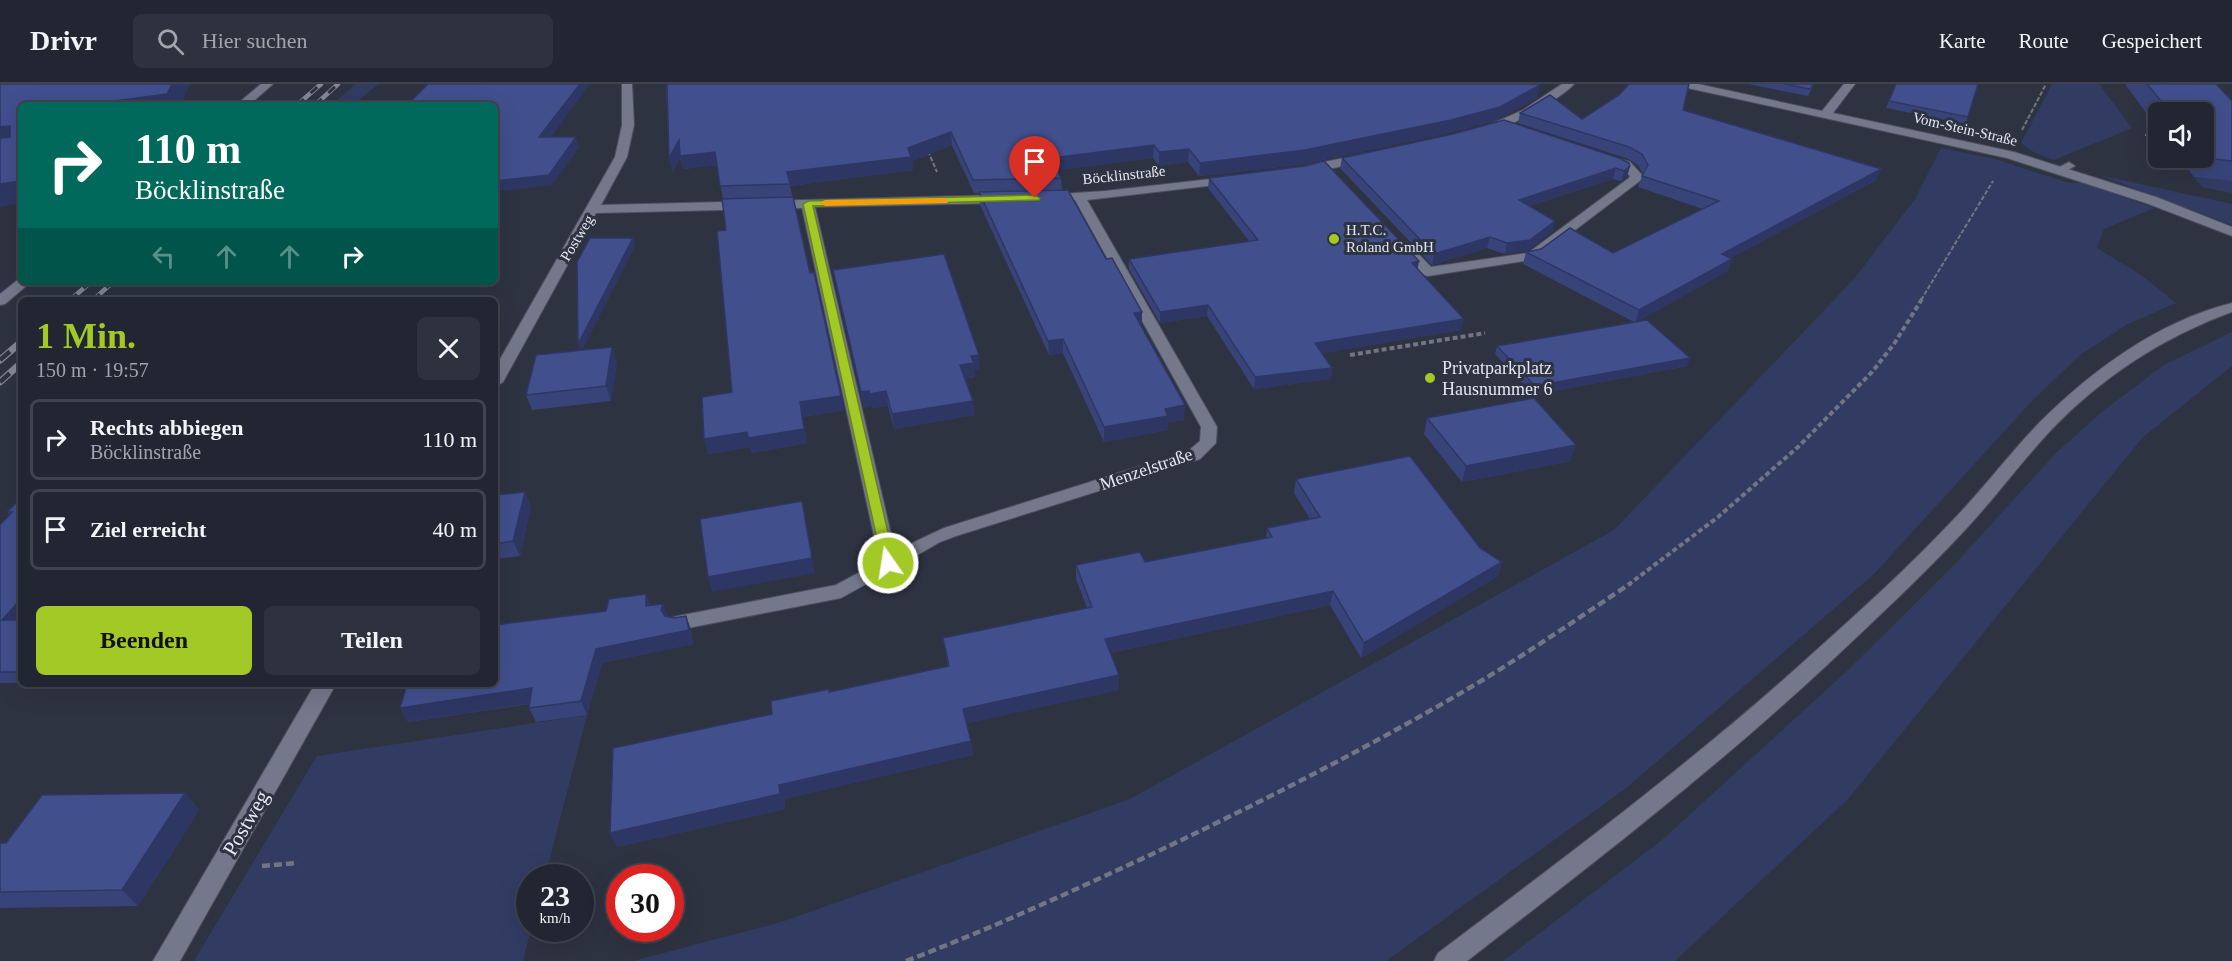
<!DOCTYPE html>
<html lang="de">
<meta charset="utf-8">
<style>
:root{--surface:#222632;--page:#2e323e;--text:#f1f3f6;--muted:#a2a5ac;--line:#3f434d;--accent:#a3c926}
body{margin:0;font-family:"Times New Roman",serif;background:var(--page);color:var(--text);height:100vh;display:flex;flex-direction:column;font-size:22px;white-space:nowrap}
*{box-sizing:border-box;margin:0}
p{font-size:20px;color:var(--muted)}
.icon{flex:none;width:33px;height:33px;fill:none;stroke:currentColor;stroke-width:2;stroke-linecap:round;stroke-linejoin:round}
.map{position:relative;flex:1;overflow:hidden}
.details{position:absolute;left:18px;top:213px;width:480px;height:390px;display:flex;flex-direction:column;background:var(--surface);border-radius:9px;box-shadow:0 6px 24px #0002,0 0 0 2px var(--line)}
.details>*{flex:none}
.guide{position:absolute;left:18px;top:18px;width:480px;height:183px;border-radius:9px;box-shadow:0 6px 24px #0002,0 0 0 2px var(--line);background:#00695c;color:#fff;overflow:hidden}
.fabs{position:absolute;left:2148px;top:18px;display:grid;gap:12px}
.fabs a{display:grid;place-items:center;width:66px;height:66px;border-radius:9px;background:var(--surface);box-shadow:0 6px 24px #0002,0 0 0 2px var(--line);font-size:30px}
.speed{position:absolute;left:516px;top:780px;display:flex;gap:12px;font-size:30px;font-weight:700;text-align:center}
.speed>*{display:grid;place-content:center;width:78px;height:78px;border-radius:50%;background:var(--surface);box-shadow:0 6px 24px #0002,0 0 0 2px var(--line);line-height:1}
.speed small{font-size:15px;font-weight:400}
.speed .limit{border:9px solid #d22;background:#fff;color:#111}
.pin{position:absolute;display:grid;place-items:center;width:51px;height:51px;color:#fff;margin:-62px -26px;border-radius:50% 50% 50% 0;rotate:-45deg;box-shadow:0 0 6px #0007}
.pin .icon{rotate:45deg}
.me{position:absolute;width:66px;margin:-33px;rotate:347deg;stroke-linejoin:round;filter:drop-shadow(0 0 4px #0008)}
.turn{display:flex;align-items:center;gap:21px;height:126px;padding:0 18px;font-size:27px}
.turn .icon{width:78px;height:78px;stroke-width:2.5}
.turn b{display:block;font-size:42px;line-height:51px}
.lanes{display:flex;align-items:center;height:57px;padding:0 18px;background:#0003;justify-content:center;gap:30px;direction:ltr}
.lanes .off{opacity:.35}
.round{display:grid;place-items:center;flex:none;width:63px;height:63px;border-radius:9px;background:var(--page)}
.head{display:flex;align-items:center;justify-content:space-between;height:102px;padding:0 18px}
h1{font-size:36px;font-weight:700;line-height:45px;color:var(--accent)}
.action{display:flex;gap:12px;margin-top:auto;padding:12px 18px}
.action a{flex:1;height:69px;border-radius:9px;background:var(--accent);color:#111;font-size:24px;font-weight:700;line-height:69px;text-align:center}
.action a+a{background:var(--page);color:var(--text)}
ul{padding:0;list-style:none}
li{display:flex;align-items:center;gap:18px;height:81px;margin:0 12px 9px;padding:0 6px;border:3px solid var(--line);border-radius:9px}
li div{flex:1}
li b{display:block;font-size:22px}
li em{font-style:normal}
header{display:flex;align-items:center;gap:36px;box-sizing:border-box;height:84px;padding:0 30px;background:var(--surface);border-bottom:2px solid var(--line)}
header strong{font-size:28px}
nav{display:flex;gap:33px;margin-inline-start:auto;font-size:21px}
.search{width:420px;height:54px;background:var(--page);display:flex;align-items:center;gap:15px;box-sizing:border-box;padding:0 21px;border-radius:9px;color:var(--muted);font-size:22px}
.map>svg:first-child{display:block}
.green{fill:#323b62}
.lines{fill:none;stroke-linecap:round;stroke-linejoin:round}
.service-casing{stroke:#4c4f5d;stroke-width:2}
.minor-casing{stroke:#4c4f5d;stroke-width:2}
.tertiary-casing{stroke:#4c4f5d;stroke-width:2}
.path-far2{stroke:#727684;stroke-width:2;stroke-dasharray:4.5 2;stroke-linecap:butt}
.path-far1{stroke:#727684;stroke-width:4;stroke-dasharray:5 3;stroke-linecap:butt}
.path{stroke:#727684;stroke-width:4.5;stroke-dasharray:8 4;stroke-linecap:butt}
.service{fill:#73798b;fill-rule:evenodd}
.minor{fill:#73798b;fill-rule:evenodd}
.tertiary{fill:#73798b;fill-rule:evenodd}
.rail-far1-casing{stroke:#858996;stroke-width:4.5}
.rail-casing{stroke:#858996;stroke-width:7}
.rail-far1{stroke:#2e3342;stroke-width:3;stroke-dasharray:9;stroke-linecap:butt}
.rail{stroke:#2e3342;stroke-width:4.5;stroke-dasharray:13;stroke-linecap:butt}
.wall{fill:#384479}
.shaded-wall{fill:#2e3763}
.building{fill:#414f8d;stroke:#2e3763;stroke-width:1.5}
.route{fill:#a3c926;stroke:#6a8319;stroke-width:1.5}
.slow{fill:#f59e0b}
.poi-dot{fill:#a3c926;stroke:#2e3342;stroke-width:2}
.labels{text-anchor:middle;dominant-baseline:central;stroke-width:6;stroke-linejoin:round;paint-order:stroke}
.far-street-label{font-size:15px;fill:#e3e7f1;stroke:#2e3342}
.far-poi-label{font-size:15px;fill:#e3e7f1;stroke:#2e3342;text-anchor:start}
.poi-label{font-size:18px;fill:#e3e7f1;stroke:#2e3342;text-anchor:start}
.street-label{font-size:18px;fill:#e3e7f1;stroke:#2e3342}
.near-street-label{font-size:21px;fill:#e3e7f1;stroke:#2e3342}
</style>
<header>
<strong>Drivr</strong>
<div class="search"><svg class="icon" aria-label="search" viewBox="0 0 24 24"><circle cx="10" cy="10" r="6"/><path d="M15 15l6 6"/></svg>Hier suchen</div>
<nav><a>Karte</a><a>Route</a><a>Gespeichert</a></nav>
</header>
<div class="map">
<svg width="2232" height="877" viewBox="0 0 2232 877">
<rect width="100%" height="100%" fill="#2e3342"/>
<g class="green">
<polygon points="355,0 378,0 353,21 332,21"/>
<polygon points="2052,0 2099,0 2132,44 2054,76 2035,69 2021,59"/>
<polygon points="1941,64 1995,75 2069,99 2083,99 2154,124 2104,145 2097,164 2141,191 2176,219 2128,240 2080,271 2030,319 1874,490 1625,705 1386,877 633,877 781,838 1130,715 1614,446 1854,195 1915,115"/>
<polygon points="2099,91 2232,120 2232,141"/>
<polygon points="2194,93 2232,97 2232,109 2202,103"/>
<polygon points="2232,248 2232,282 2143,353 1848,715 1675,877 1503,877 1662,756 1848,586 1955,480 2056,369 2103,327 2164,281"/>
<polygon points="587,631 545,793 530,794 531,845 523,877 194,877 317,672"/>
</g>
<g class="lines">
<g class="service-casing">
<g id="service">
<polygon points="2069,78 2075,82 2060,90 2054,86"/>
<polygon points="888,473 895,474 897,479 895,484 841,514 678,546 671,544 668,539 671,534 678,532 836,501"/>
</g>
</g>
<g class="minor-casing">
<g id="minor">
<polygon points="261,0 273,0 249,21 236,21"/>
<polygon points="622,0 632,0 634,41 627,73 601,121 1003,111 1009,115 1003,119 815,123 895,467 944,444 1188,367 1200,357 1201,343 1075,116 1045,117 1043,114 1045,111 1105,107 1237,92 1239,95 1237,98 1233,99 1087,116 1217,343 1216,359 1200,375 956,452 940,458 895,484 888,485 881,484 802,124 596,129 503,298 495,303 495,284 615,73 622,41"/>
<path d="M1562,0H1574C1562,14 1498,52 1480,48L1478,46L1523,26Z"/>
<polygon points="1678,0 1698,0 1822,27 1844,0 1855,0 1833,29 2014,68 2156,113 2232,143 2232,152 2146,119 2007,74 1683,3"/>
<polygon points="1363,70 1367,71 1367,77 1305,90 1299,86 1305,82"/>
<polygon points="1608,71 1630,78 1642,91 1641,96 1537,175 1428,192 1423,191 1396,162 1403,158 1408,159 1431,183 1528,169 1629,94 1630,92 1622,84 1604,78 1604,72"/>
<polygon points="19,195 21,195 21,198 31,198 5,220 0,221 0,210"/>
<polygon points="315,600 336,600 180,877 153,877"/>
</g>
</g>
<g class="tertiary-casing">
<path id="tertiary" d="M2232,219V228C2163,253 2102,293 2051,346C2021,378 1995,414 1965,446C1921,493 1874,537 1827,581C1713,687 1590,782 1467,877H1434L1438,869C1565,773 1693,678 1811,571C1860,527 1909,483 1954,435C1984,404 2010,369 2040,338C2092,286 2159,237 2232,219Z"/>
</g>
<g class="path-far2">
<polyline points="2022,46 2046,0"/>
<polyline points="2145,51 2158,52"/>
<polyline points="928,67 937,88"/>
<polyline points="1921,216 1993,97"/>
</g>
<g class="path-far1">
<polyline points="1350,271 1485,249"/>
<polyline points="1628,501 1718,433 1798,363 1872,288 1894,260 1922,215"/>
</g>
<g class="path">
<polyline points="262,782 298,779"/>
<path d="M906,877C988,846 1068,809 1148,772C1249,724 1350,673 1447,617C1510,581 1570,540 1631,499"/>
</g>
<use href="#service" class="service"/>
<use href="#minor" class="minor"/>
<use href="#tertiary" class="tertiary"/>
<g class="rail-far1-casing">
<g id="rail-far1">
<polyline points="297,21 321,0"/>
<polyline points="315,21 338,0"/>
<polyline points="70,216 91,198"/>
<polyline points="93,216 113,198"/>
</g>
</g>
<g class="rail-casing">
<g id="rail">
<polyline points="0,276 21,258"/>
<polyline points="0,298 21,279"/>
</g>
</g>
<use href="#rail-far1" class="rail-far1"/>
<use href="#rail" class="rail"/>
</g>
<g class="wall">
<polygon points="1748,0 1814,0 1808,12"/>
<polygon points="1896,0 1968,33 1965,40 1886,24"/>
<polygon points="2125,0 2216,0 2232,17 2232,97 2194,93 2180,74 2204,74 2204,28 2158,28 2158,45"/>
<polygon points="666,1 1537,14 1497,36 1448,49 1304,80 1199,92 1188,78 1159,82 1153,74 1058,86 1061,94 1062,107 1106,175 1142,228 1142,242 1141,242 1184,336 1168,338 1168,346 1104,358 1063,269 1049,271 980,121 979,109 974,109 952,61 912,77 913,86 790,102 810,189 844,326 803,333 807,359 752,369 750,363 708,370 732,308 726,146 723,115 717,81 683,85 680,73 673,88 669,74"/>
<polygon points="1683,26 1876,96 1731,174 1728,187 1636,238 1687,282 1533,311 1495,270 1497,262 1634,238 1523,180 1526,168 1613,169 1703,125 1638,103 1643,90 1638,81 1626,74 1518,39 1520,29 1582,35"/>
<polygon points="1342,74 1630,82 1627,92 1621,97 1613,95 1529,122 1555,137 1552,148 1505,170 1487,164 1432,181 1340,84"/>
<polygon points="1209,94 1419,177 1417,185 1461,246 1322,269 1332,284 1331,295 1254,305 1207,232 1160,239 1129,185 1129,175 1249,157 1208,104"/>
<polygon points="633,154 635,161 582,266 617,278 611,317 532,326 526,311 580,267"/>
<polygon points="833,186 980,285 974,286 975,293 965,295 973,317 974,331 894,345 888,322 872,324 872,321 864,323"/>
<polygon points="1427,334 1571,377 1462,398 1424,350"/>
<polygon points="1296,395 1480,464 1502,478 1498,492 1361,574 1330,521 1110,569 1119,606 967,639 971,657 973,671 784,715 785,725 617,763 772,630 830,608 948,583 943,554 1087,524 1076,495 1076,481 1145,478 1266,454 1267,444 1310,435 1294,409"/>
<polygon points="525,408 531,422 520,472 495,475 495,411"/>
<polygon points="21,414 21,599 0,599 0,441 10,431 7,428"/>
<polygon points="663,520 668,533 674,534 686,532 691,546 693,560 602,579 587,631 536,638 529,624 530,620 408,638 400,624 651,522"/>
<polygon points="185,709 199,726 138,822 0,824 0,759 6,759"/>
</g>
<g class="shaded-wall">
<polygon points="172,0 190,0 181,21 84,21"/>
<polygon points="580,0 590,0 543,64 539,53"/>
<polygon points="1540,1 1537,14 1497,36 1448,49 1304,80 1199,92 1200,79"/>
<polygon points="10,42 21,59 0,64 0,43"/>
<polygon points="951,48 952,61 912,77 913,86 790,102 787,88 908,64"/>
<polygon points="576,53 579,64 552,101 495,108 495,97"/>
<polygon points="679,56 715,68 718,81 683,85 680,73 673,88 669,74"/>
<polygon points="1154,61 1153,74 1051,87 1051,74"/>
<polygon points="1189,65 1188,78 1159,82 1159,68"/>
<polygon points="1630,82 1627,92 1621,97 1624,87"/>
<polygon points="1616,84 1613,95 1516,126 1519,116"/>
<polygon points="1881,85 1876,96 1717,182 1722,170"/>
<polygon points="21,97 21,119 0,123 0,100"/>
<polygon points="1555,137 1552,148 1527,167 1505,170 1507,159"/>
<polygon points="1490,153 1487,164 1432,181 1434,170"/>
<polygon points="633,154 635,161 581,268 578,260"/>
<polygon points="1732,175 1728,187 1635,239 1639,226"/>
<polygon points="1419,177 1417,188 1412,179"/>
<polygon points="1208,221 1207,232 1160,239 1160,228"/>
<polygon points="1142,228 1142,242 1134,243 1134,229"/>
<polygon points="1464,235 1461,246 1313,271 1315,259"/>
<polygon points="1063,255 1063,269 1049,271 1048,257"/>
<polygon points="612,263 617,278 611,317 606,302"/>
<polygon points="979,271 980,285 974,286 975,293 962,295 960,281 971,272"/>
<polygon points="1690,274 1687,282 1533,311 1535,302"/>
<polygon points="1332,284 1331,295 1254,305 1255,293"/>
<polygon points="869,307 872,321 864,323 861,308"/>
<polygon points="886,307 888,322 872,324 870,310"/>
<polygon points="841,312 844,326 803,333 807,359 752,369 750,363 708,370 704,355 800,318"/>
<polygon points="973,317 974,331 894,345 892,330"/>
<polygon points="1185,321 1184,336 1168,338 1168,346 1104,358 1104,343 1165,325"/>
<polygon points="1576,361 1571,377 1462,398 1466,382"/>
<polygon points="525,408 531,422 520,472 513,457"/>
<polygon points="802,417 815,489 712,508 708,493"/>
<polygon points="1502,478 1498,492 1361,574 1364,559"/>
<polygon points="1333,507 1330,521 1105,570 1105,555"/>
<polygon points="646,510 652,524 646,522"/>
<polygon points="21,515 21,536 2,536"/>
<polygon points="663,520 668,534 666,540 661,526"/>
<polygon points="686,532 691,546 693,560 602,579 587,631 581,617 596,565"/>
<polygon points="1119,591 1119,606 965,640 963,625"/>
<polygon points="532,604 539,618 408,638 400,624"/>
<polygon points="971,657 973,671 784,715 785,725 617,763 610,749 779,701"/>
<polygon points="185,709 199,726 138,822 122,806"/>
</g>
<g class="building">
<polygon points="0,0 172,0 167,10 84,21 21,21 21,97 0,100 0,54 10,53 10,42 0,43"/>
<polygon points="428,0 580,0 539,53 576,53 549,91 495,97 495,21 407,21"/>
<polygon points="667,0 1538,0 1540,1 1500,23 1451,36 1305,66 1200,79 1189,65 1159,68 1154,61 1051,74 1061,94 973,96 951,48 908,64 911,73 787,88 790,100 720,102 715,68 680,72 679,56 669,74"/>
<polygon points="1629,0 1689,0 1683,26 1881,85 1722,170 1732,175 1639,226 1526,168 1541,165 1570,144 1613,169 1719,117 1642,92 1648,81 1642,70 1629,63 1520,29 1550,11 1582,35 1619,11"/>
<polygon points="1784,0 1813,0 1810,5"/>
<polygon points="1896,0 1978,0 1968,33 1889,17"/>
<polygon points="2147,0 2216,0 2232,17 2232,77 2205,74 2204,72 2204,28 2170,28"/>
<polygon points="1504,36 1619,74 1629,79 1630,82 1624,87 1616,84 1519,116 1555,137 1530,156 1507,159 1490,153 1434,170 1342,74 1453,50"/>
<polygon points="1324,77 1419,177 1412,179 1464,235 1315,259 1332,284 1255,293 1208,221 1160,228 1129,175 1258,156 1209,94 1305,82"/>
<polygon points="1068,106 1106,175 1112,174 1142,228 1134,229 1185,321 1165,325 1168,332 1104,343 1063,255 1048,257 979,108"/>
<polygon points="793,113 810,189 814,188 841,312 800,318 804,345 748,354 747,348 704,355 702,313 732,308 717,147 726,146 722,115"/>
<polygon points="590,154 633,154 578,260 577,178"/>
<polygon points="944,170 979,271 971,272 974,279 960,281 973,317 892,330 886,307 870,310 869,307 861,308 833,186"/>
<polygon points="1647,236 1690,274 1535,302 1497,262"/>
<polygon points="612,263 606,302 526,311 536,271"/>
<polygon points="1534,314 1576,361 1466,382 1427,334"/>
<polygon points="1410,372 1480,464 1502,478 1364,559 1333,507 1105,555 1119,591 963,625 971,657 779,701 780,710 610,749 613,664 772,630 771,617 829,605 829,608 949,582 943,554 1092,523 1076,481 1140,468 1145,478 1272,453 1267,444 1320,433 1296,395"/>
<polygon points="525,408 513,457 495,460 495,411"/>
<polygon points="21,414 21,515 2,536 21,536 21,588 0,588 0,441 12,428 7,428"/>
<polygon points="802,417 812,474 708,493 700,435"/>
<polygon points="646,510 646,522 663,520 661,526 665,532 674,534 686,532 689,546 596,565 581,617 529,624 532,604 400,624 407,600 495,600 495,541 606,527 609,515"/>
<polygon points="185,709 122,806 0,808 0,759 6,759 42,711"/>
</g>
<polygon class="route" points="1035,111 1040,114 1039,116 813,122 895,479 893,482 883,482 803,120 808,117"/>
<polygon class="slow" points="944,114 949,117 947,119 825,122 820,119 825,116"/>
<g class="poi-dot">
<circle cx="1334" cy="155" r="6"/>
<circle cx="1430" cy="294" r="6"/>
</g>
<g class="labels">
<g class="far-street-label">
<text transform="translate(1965 45) rotate(13)">Vom-Stein-Straße</text>
<text transform="translate(1124 91) rotate(-6)">Böcklinstraße</text>
<text transform="translate(577 154) rotate(-59)">Postweg</text>
</g>
<g class="far-poi-label">
<text x="1346" y="146">H.T.C.<tspan x="1346" dy="17">Roland GmbH</tspan></text>
</g>
<g class="poi-label">
<text x="1442" y="284">Privatparkplatz<tspan x="1442" dy="21">Hausnummer 6</tspan></text>
</g>
<g class="street-label">
<text transform="translate(1146 385) rotate(-19)">Menzelstraße</text>
</g>
<g class="near-street-label">
<text transform="translate(246 739) rotate(-60)">Postweg</text>
</g>
</g>
</svg>
<div class="fabs">
<a><svg class="icon" aria-label="sound" viewBox="0 0 24 24"><path d="M4 9h4l5-4v14l-5-4H4zM17 9q2 3 0 6"/></svg></a>
</div>
<div class="speed"><div>23<small>km/h</small></div><div class="limit">30</div></div>
<div class="pin" style="left:1035px;top:114px;background:#d93025"><svg class="icon" aria-label="arrive" viewBox="0 0 24 24"><path d="M6 21V4h12l-3 4 3 4H6"/></svg></div>
<svg class="me" style="left:888px;top:479px" viewBox="-20 -20 40 40"><circle r="17" fill="#a3c926" stroke="#fff" stroke-width="3"/><path d="M0-11L8 9 0 5-8 9z" fill="#fff"/></svg>
<div class="guide">
<div class="turn"><svg class="icon" aria-label="right" viewBox="0 0 24 24"><path d="M7 20v-9h11M14 6l5 5-5 5"/></svg><div><b>110 m</b>Böcklinstraße</div></div>
<div class="lanes"><svg class="icon off" aria-label="left" viewBox="0 0 24 24"><path d="M17 20v-9H6M10 6l-5 5 5 5"/></svg><svg class="icon off" aria-label="ahead" viewBox="0 0 24 24"><path d="M12 20V5M6 11l6-6 6 6"/></svg><svg class="icon off" aria-label="ahead" viewBox="0 0 24 24"><path d="M12 20V5M6 11l6-6 6 6"/></svg><svg class="icon" aria-label="right" viewBox="0 0 24 24"><path d="M7 20v-9h11M14 6l5 5-5 5"/></svg></div>
</div>
<section class="details">
<div class="head"><div><h1>1 Min.</h1><p>150 m · 19:57</p></div><a class="round"><svg class="icon" aria-label="close" viewBox="0 0 24 24"><path d="M6 6l12 12M18 6L6 18"/></svg></a></div>
<ul>
<li><svg class="icon" aria-label="right" viewBox="0 0 24 24"><path d="M7 20v-9h11M14 6l5 5-5 5"/></svg><div><b>Rechts abbiegen</b><p>Böcklinstraße</p></div><em>110 m</em></li>
<li><svg class="icon" aria-label="arrive" viewBox="0 0 24 24"><path d="M6 21V4h12l-3 4 3 4H6"/></svg><div><b>Ziel erreicht</b></div><em>40 m</em></li>
</ul>
<div class="action"><a>Beenden</a><a>Teilen</a></div>
</section>
</div>
